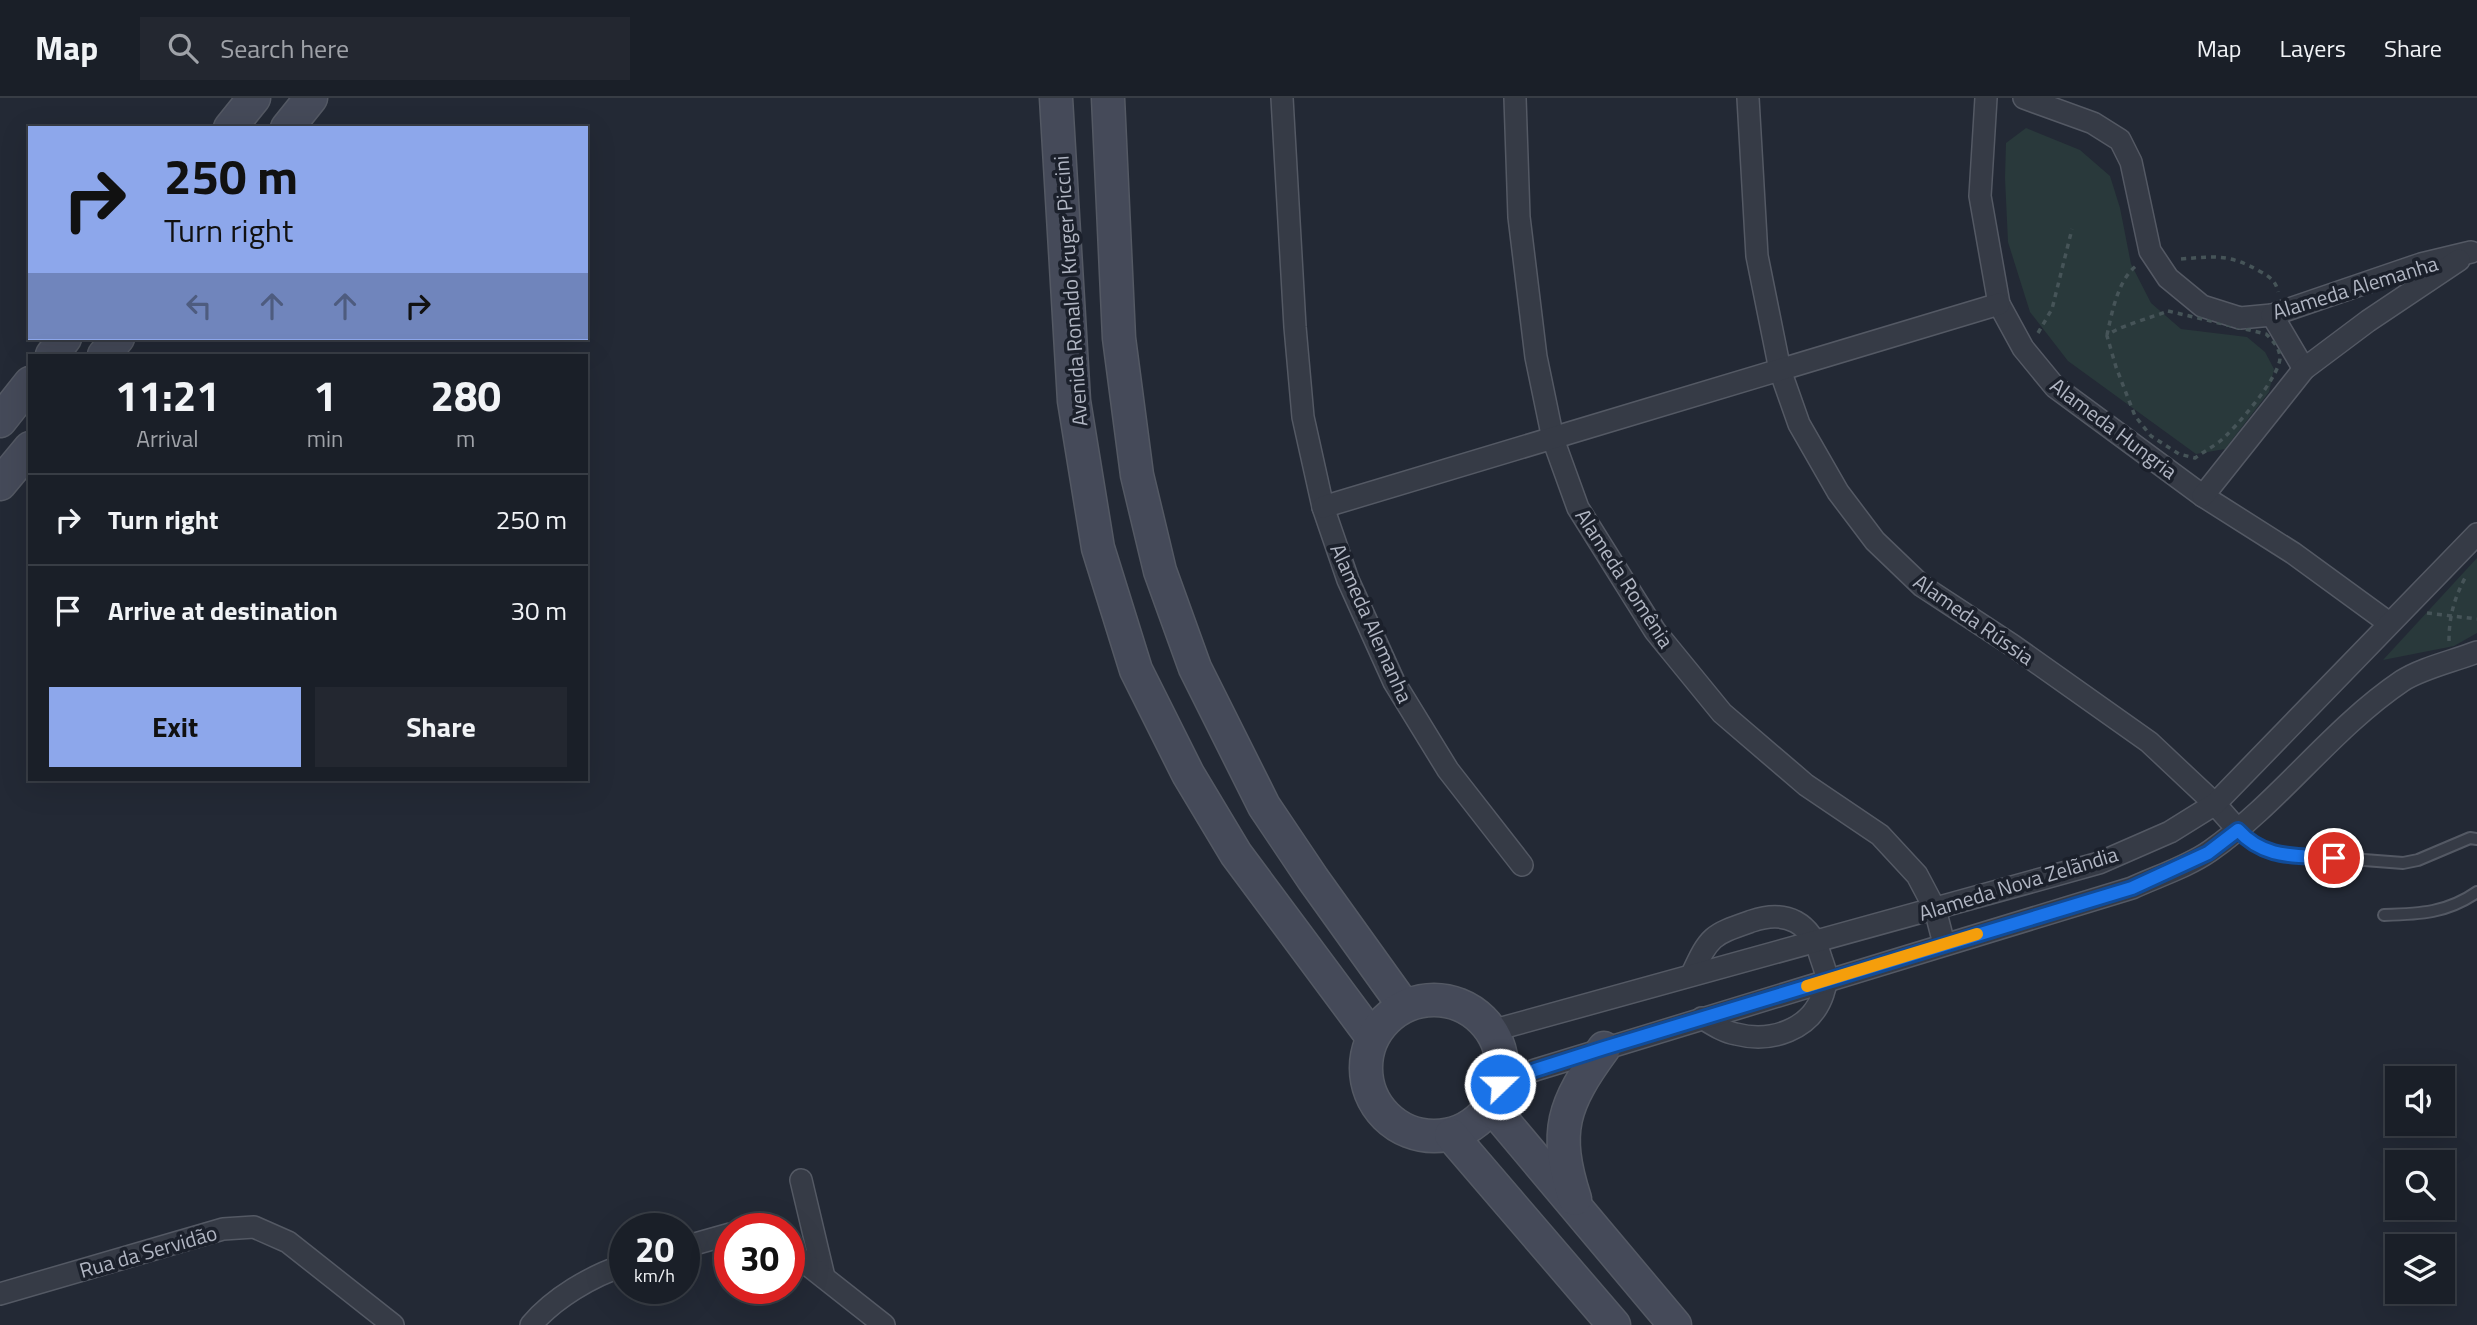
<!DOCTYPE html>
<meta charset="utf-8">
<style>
:root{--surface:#1a1f28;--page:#232730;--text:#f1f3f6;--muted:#9fa2a8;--line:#383d45;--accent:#8da7eb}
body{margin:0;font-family:"Titillium Web",sans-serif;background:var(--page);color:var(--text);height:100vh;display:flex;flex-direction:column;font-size:26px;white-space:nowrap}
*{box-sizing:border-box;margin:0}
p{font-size:23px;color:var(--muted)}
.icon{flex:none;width:38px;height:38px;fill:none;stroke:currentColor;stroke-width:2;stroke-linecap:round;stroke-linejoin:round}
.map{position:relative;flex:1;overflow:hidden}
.drawer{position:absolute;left:28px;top:256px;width:560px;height:427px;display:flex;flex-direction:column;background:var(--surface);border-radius:0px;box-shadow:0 7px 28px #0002,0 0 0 2px var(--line)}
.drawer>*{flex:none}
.top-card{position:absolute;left:28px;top:28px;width:560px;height:214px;border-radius:0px;box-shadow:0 7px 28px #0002,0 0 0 2px var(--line);background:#8da7eb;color:#111;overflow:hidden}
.controls{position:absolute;left:2385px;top:968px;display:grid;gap:14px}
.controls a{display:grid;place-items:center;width:70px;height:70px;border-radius:0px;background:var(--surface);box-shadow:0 7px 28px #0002,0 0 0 2px var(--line);font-size:35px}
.speed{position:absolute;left:609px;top:1115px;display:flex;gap:14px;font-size:35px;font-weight:700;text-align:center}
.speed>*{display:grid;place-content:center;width:91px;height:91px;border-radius:50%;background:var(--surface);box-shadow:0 7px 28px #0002,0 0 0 2px var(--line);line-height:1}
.speed small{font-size:18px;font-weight:400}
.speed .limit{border:10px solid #d22;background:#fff;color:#111}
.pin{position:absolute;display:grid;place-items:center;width:60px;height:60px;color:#fff;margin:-30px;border:4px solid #fff;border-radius:50%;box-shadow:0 2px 7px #0007}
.me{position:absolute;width:77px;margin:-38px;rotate:68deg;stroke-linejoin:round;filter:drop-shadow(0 0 5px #0008)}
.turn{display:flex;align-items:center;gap:24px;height:147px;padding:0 21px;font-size:32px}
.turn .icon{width:91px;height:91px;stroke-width:2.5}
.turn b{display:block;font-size:49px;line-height:60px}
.lanes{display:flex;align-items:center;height:66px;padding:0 21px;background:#0003;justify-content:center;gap:35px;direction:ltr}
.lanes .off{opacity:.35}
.eta{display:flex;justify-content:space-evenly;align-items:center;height:119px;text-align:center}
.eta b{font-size:42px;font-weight:700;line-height:49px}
.cta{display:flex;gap:14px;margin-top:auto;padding:14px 21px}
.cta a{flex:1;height:80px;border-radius:0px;background:var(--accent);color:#111;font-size:28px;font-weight:700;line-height:80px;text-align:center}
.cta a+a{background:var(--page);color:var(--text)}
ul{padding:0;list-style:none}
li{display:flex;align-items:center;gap:21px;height:91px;padding:0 21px;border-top:2px solid var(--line)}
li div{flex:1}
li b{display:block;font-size:26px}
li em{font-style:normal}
header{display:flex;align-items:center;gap:42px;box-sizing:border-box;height:98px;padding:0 35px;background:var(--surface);border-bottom:2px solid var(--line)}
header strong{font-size:33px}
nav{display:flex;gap:38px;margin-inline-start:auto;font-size:24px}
.search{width:490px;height:63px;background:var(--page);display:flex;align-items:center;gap:18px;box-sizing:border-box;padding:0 24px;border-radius:0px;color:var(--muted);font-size:26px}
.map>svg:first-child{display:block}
.green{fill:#29393b}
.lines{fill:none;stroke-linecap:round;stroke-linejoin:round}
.service-casing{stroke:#545964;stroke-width:14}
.minor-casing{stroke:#545964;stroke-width:24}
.secondary-casing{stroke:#545964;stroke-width:35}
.path{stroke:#465458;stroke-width:3.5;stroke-dasharray:5 5;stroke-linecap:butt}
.service{stroke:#363b46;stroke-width:10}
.minor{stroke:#363b46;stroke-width:21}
.secondary{stroke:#454a59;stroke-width:32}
.route-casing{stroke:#114b97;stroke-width:18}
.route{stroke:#1a73e8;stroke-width:12}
.slow{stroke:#f59e0b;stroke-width:12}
.labels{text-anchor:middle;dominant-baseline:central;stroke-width:7;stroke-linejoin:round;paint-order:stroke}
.street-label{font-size:21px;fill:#b1b6c3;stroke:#1b202b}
</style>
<header>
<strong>Map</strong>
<div class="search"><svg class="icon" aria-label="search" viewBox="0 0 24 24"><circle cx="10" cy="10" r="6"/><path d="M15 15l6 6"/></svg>Search here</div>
<nav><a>Map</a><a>Layers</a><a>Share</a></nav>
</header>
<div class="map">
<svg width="2477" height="1227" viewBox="0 0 2477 1227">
<rect width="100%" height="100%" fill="#232935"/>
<g class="green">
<polygon points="2026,30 2080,52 2110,78 2120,110 2131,166 2151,205 2181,231 2247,239 2265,254 2274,271 2269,294 2225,351 2196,356 2068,263 2030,214 2008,144 2005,80 2006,45"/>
<polygon points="2477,460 2477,535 2454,548 2383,562"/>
</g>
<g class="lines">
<g class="service-casing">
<g id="service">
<polyline points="2238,732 2248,742 2264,752 2286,756 2403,765 2418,762 2470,740 2477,741"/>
<path d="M2384,817C2420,816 2447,815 2477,794"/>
</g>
</g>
<g class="minor-casing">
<g id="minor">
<polyline points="1282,0 1295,229 1303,319 1323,409 1348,482 1394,584 1448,672 1522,767"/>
<polyline points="1515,0 1519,119 1536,259 1553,341 1578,410 1655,533 1722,615 1806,687 1880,737 1917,777 1935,811 1944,846"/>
<polyline points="1748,0 1757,158 1780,272 1799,326 1838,394 1875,443 1922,488 2012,547 2149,644 2215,706 2238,732"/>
<polyline points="1986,0 1980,98 1999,206 2023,250 2055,289 2203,398 2293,455 2389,525"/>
<polyline points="2024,0 2093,25 2120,42 2131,64 2150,153 2168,180 2202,208 2240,220 2272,217 2421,166 2471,154"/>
<polyline points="2272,217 2304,271"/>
<polyline points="2203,398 2304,271 2368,223 2459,162"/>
<polyline points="1323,409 1999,206"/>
<path d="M1692,876C1710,837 1712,837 1752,823C1787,811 1811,825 1821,860C1823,866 1826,874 1827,880C1827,885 1824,891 1823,896C1811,932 1771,945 1736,936C1724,934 1712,926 1702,920"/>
<polyline points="1491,933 2099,765 2170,734 2215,706 2477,436"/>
<path d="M1500,986L1535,972L2132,790C2158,778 2187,769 2210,753C2280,704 2331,631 2402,583C2422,570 2454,563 2477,554"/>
<polyline points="801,1082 824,1179"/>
<polyline points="748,1130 760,1130"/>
<polyline points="684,1149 730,1136"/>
<polyline points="789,1152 884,1227"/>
<polyline points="0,1196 223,1131 254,1129 288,1144 393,1227"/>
<path d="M531,1227C554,1200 591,1178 625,1167"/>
</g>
</g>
<g class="secondary-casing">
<g id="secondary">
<polyline points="1056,0 1074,303 1098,450 1136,572 1188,676 1236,756 1372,939"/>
<polyline points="1108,0 1119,240 1137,377 1160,473 1195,570 1264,708 1313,781 1404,908"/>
<polyline points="230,30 254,0"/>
<polyline points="287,30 311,0"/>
<polyline points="52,257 65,240"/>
<polyline points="104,257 118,240"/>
<polyline points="0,323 30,285"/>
<polyline points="0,386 30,350"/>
<circle cx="1434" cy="970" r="68"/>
<polyline points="1491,1008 1675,1227"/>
<polyline points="1451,1037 1614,1227"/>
<path d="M1575,1101C1553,1033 1563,1006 1604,950"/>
</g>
</g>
<g class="path">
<path d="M2181,161C2216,158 2230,156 2261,174C2270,179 2276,183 2278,194"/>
<path d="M2168,213L2266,236C2273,243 2279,249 2280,259C2281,278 2234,332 2219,344C2211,350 2203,354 2195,360L2179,356L2151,338L2135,318L2116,269L2107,238C2115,229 2154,219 2168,213Z"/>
<polyline points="2038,235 2052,211 2072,131"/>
<path d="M2107,237C2112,214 2118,182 2136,168"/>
<polyline points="2427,515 2477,521"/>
<path d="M2449,543C2449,519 2454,501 2465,480"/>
</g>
<use href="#service" class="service"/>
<use href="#minor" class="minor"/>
<use href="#secondary" class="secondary"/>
</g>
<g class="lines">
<g class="route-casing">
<path id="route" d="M1500,986L1535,972L1604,950L2132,790L2208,755L2238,732C2265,762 2297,757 2334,760"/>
</g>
<use href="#route" class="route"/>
<polyline class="slow" points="1807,888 1977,836"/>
</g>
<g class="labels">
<g class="street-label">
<text transform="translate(2355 189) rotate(-17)">Alameda Alemanha</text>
<text transform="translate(1070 193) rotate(-94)">Avenida Ronaldo Kruger Piccini</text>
<text transform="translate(2114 330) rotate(37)">Alameda Hungria</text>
<text transform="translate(1625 480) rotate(57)">Alameda Romênia</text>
<text transform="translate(1974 521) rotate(35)">Alameda Rússia</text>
<text transform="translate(1372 525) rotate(66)">Alameda Alemanha</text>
<text transform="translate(2018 785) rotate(-17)">Alameda Nova Zelãndia</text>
<text transform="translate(148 1153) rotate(-16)">Rua da Servidão</text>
</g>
</g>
</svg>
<div class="controls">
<a><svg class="icon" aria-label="sound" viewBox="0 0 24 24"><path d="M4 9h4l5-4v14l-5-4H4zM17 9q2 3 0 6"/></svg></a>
<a><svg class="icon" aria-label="search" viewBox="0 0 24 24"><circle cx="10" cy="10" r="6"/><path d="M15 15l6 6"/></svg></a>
<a><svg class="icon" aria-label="layers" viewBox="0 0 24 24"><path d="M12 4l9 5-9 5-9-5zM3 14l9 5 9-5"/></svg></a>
</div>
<div class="speed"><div>20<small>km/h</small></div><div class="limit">30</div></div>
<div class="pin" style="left:2334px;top:760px;background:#d93025"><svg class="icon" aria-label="arrive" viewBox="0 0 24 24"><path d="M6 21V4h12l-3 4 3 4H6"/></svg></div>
<svg class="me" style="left:1500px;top:986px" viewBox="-20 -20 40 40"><circle r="17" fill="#1a73e8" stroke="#fff" stroke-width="3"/><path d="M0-11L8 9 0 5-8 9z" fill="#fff"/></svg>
<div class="top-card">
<div class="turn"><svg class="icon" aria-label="right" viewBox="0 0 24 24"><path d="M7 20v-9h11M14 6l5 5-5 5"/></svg><div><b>250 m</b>Turn right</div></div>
<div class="lanes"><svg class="icon off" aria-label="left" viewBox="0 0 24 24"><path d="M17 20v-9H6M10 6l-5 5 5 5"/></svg><svg class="icon off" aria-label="ahead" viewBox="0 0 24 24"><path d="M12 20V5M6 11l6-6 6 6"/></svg><svg class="icon off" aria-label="ahead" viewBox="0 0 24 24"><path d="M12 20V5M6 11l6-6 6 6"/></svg><svg class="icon" aria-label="right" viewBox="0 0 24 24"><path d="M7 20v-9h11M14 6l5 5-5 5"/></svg></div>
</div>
<section class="drawer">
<div class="eta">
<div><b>11:21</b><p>Arrival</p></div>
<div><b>1</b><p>min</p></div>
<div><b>280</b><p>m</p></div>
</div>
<ul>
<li><svg class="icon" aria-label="right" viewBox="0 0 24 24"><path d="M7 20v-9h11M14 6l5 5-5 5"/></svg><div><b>Turn right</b></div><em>250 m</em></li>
<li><svg class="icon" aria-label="arrive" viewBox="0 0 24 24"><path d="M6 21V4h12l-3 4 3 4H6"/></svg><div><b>Arrive at destination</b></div><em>30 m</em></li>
</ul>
<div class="cta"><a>Exit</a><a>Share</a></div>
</section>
</div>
